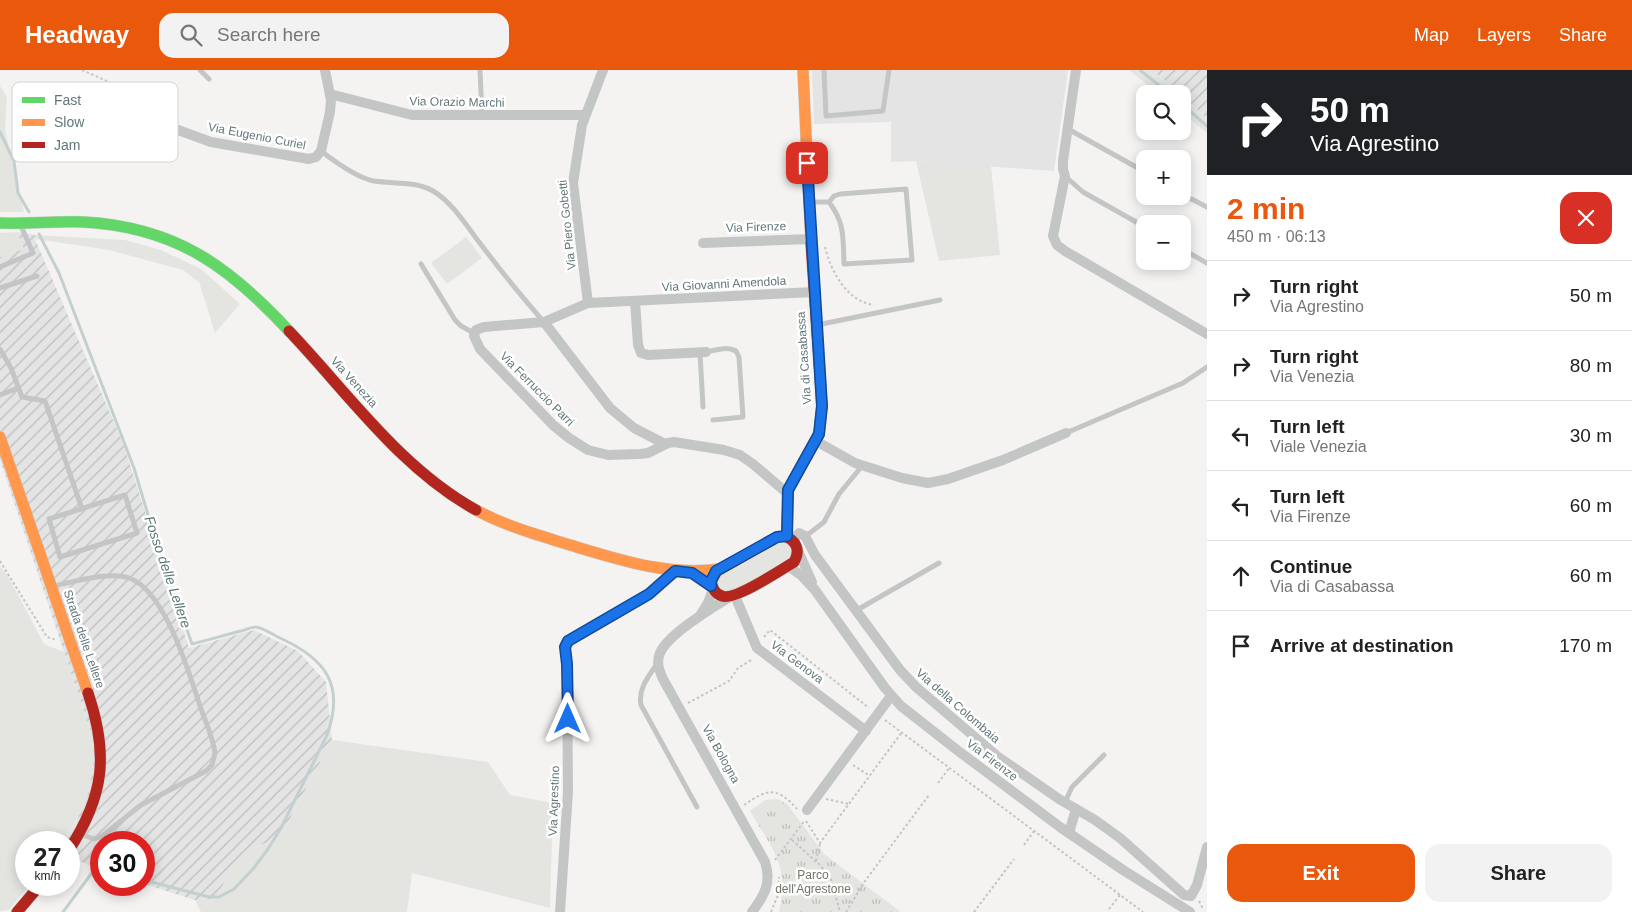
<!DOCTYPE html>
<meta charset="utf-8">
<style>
:root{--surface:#fff;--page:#f2f2f2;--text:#222;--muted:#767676;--line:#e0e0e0;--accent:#ea580c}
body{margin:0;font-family:Helvetica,sans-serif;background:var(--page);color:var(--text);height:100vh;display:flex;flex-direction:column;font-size:19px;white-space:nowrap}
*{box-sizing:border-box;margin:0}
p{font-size:16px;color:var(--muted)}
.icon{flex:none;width:28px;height:28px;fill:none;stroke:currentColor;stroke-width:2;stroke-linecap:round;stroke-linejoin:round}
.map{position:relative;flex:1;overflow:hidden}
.sheet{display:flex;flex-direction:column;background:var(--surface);width:425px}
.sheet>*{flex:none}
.hud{background:#202124;color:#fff;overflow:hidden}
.tools{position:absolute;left:1136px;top:15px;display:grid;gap:10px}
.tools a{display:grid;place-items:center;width:55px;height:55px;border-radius:10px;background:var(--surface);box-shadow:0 2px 12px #0003;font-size:25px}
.speed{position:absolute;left:15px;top:761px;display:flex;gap:10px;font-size:25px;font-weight:700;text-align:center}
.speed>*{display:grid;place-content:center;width:65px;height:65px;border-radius:50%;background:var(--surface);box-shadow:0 2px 12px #0003;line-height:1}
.speed small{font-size:12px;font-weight:400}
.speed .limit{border:8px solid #d22;background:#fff;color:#111}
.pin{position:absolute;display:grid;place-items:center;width:42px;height:42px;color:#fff;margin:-21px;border-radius:10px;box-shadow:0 2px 8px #0006}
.me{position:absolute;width:55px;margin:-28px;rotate:0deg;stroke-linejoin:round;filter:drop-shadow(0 0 4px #0008)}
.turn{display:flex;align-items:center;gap:18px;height:105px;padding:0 20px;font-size:22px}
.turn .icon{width:65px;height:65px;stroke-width:2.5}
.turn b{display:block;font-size:35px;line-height:42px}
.round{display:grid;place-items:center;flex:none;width:52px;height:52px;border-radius:15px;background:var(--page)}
.overview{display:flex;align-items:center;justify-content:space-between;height:85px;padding:0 20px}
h1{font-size:30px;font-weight:700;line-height:38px;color:var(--accent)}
.button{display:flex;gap:10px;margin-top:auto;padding:10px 20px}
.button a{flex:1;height:58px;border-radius:15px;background:var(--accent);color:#fff;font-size:20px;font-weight:700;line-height:58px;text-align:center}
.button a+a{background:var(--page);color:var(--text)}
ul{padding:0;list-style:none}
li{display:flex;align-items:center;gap:15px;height:70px;padding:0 20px;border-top:1px solid var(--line)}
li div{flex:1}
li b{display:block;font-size:19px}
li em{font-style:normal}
header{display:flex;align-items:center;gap:30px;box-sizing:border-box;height:70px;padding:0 25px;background:var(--accent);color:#fff}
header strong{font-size:24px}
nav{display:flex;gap:28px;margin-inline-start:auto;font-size:18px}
.search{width:350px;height:45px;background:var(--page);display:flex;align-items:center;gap:12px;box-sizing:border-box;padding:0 18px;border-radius:15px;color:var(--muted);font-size:19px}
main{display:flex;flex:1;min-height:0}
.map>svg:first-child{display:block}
.built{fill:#e4e4e4}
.industrial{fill:url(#industrial-furrows)}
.green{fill:#e4e5e0}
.park{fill:url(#park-tufts)}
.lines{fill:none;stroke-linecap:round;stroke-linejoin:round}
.stream{stroke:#c4d0cf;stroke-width:3}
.fast-casing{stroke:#cecfcf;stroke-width:12}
.slow-casing{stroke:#cecfcf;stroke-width:12}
.jam-casing{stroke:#cecfcf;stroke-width:12}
.path{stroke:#c3c4c5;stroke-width:2;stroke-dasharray:2.5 2.5;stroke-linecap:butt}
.lane{stroke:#c4c6c6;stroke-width:5}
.street{stroke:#c4c6c6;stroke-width:10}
.fast{stroke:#63d668;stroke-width:11}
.slow{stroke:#ff974d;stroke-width:11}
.jam{stroke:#b3261e;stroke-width:11}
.route-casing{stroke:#114b97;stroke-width:12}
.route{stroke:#1a73e8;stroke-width:9}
.labels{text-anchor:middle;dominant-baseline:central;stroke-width:5;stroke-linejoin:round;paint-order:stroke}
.street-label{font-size:12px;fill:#62777a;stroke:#fff}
.park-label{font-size:12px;fill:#6e7764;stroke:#fff}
.water-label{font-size:14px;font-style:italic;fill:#5d7676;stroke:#fff}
.key{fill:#fff;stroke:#d0d6d7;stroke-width:1}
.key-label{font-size:14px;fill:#62777a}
</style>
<header>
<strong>Headway</strong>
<div class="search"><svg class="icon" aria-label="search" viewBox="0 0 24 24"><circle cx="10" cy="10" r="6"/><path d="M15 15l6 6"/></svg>Search here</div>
<nav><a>Map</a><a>Layers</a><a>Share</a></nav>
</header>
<main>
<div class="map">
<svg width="1207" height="842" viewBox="0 0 1207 842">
<defs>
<pattern id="industrial-furrows" width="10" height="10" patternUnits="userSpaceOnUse" patternTransform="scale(1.25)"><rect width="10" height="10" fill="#e4e4e4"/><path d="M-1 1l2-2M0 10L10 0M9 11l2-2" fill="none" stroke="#bcbebe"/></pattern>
<pattern id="park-tufts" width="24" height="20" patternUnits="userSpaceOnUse" patternTransform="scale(1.25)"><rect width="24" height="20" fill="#e4e5e0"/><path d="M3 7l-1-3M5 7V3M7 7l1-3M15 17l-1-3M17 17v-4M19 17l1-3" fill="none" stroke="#bcbebb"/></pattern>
</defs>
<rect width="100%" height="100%" fill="#f4f3f2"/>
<polygon class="built" points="812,0 1068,0 1054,101 916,91 891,92 891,52 814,54"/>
<g class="industrial">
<polygon points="1151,0 1207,0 1207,49 1183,26 1182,24"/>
<polygon points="17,162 35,165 35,169 123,373 189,578 254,560 298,581 326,612 332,670 280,768 245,781 231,799 216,829 195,830 144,814 144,772 101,772 101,802 69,785 69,772 64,772 77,750 88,724 93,669 0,390 0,187 24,179"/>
</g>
<g class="green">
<polygon points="1129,0 1151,0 1181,24 1159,24"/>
<polygon points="0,16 7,27 5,60 24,142 0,142"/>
<polygon points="1182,26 1207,49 1207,63 1183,43"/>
<polygon points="916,91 991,96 1000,185 939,191"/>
<polygon points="17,162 24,179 0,187 0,163"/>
<polygon points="35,165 125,170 161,180 201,199 240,234 215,263 199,212 183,200 109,180 35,169"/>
<polygon points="466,167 482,188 447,214 431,193"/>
<polygon points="781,471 789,473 793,485 734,523 719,520 718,508"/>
<polygon points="0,496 8,506 44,574 64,582 93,669 94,691 88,724 83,738 64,772 26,772 26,815 30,815 9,840 0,841"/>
<polygon points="332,670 488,692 510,725 553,733 550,838 412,803 407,842 201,842 195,830 216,829 231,799 245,781 280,768"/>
</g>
<path class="park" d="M778,729L788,735L824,784L901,842H779C790,795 772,779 750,741L765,730Z"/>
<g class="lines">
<g class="stream">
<polyline points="1140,0 1170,24"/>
<polyline points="1182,34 1207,56"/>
<polyline points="0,62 14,91 18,123 29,142"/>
<path d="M39,164L59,203L134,398L158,478L192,574C209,570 225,565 241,561C245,560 251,557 256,557C263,558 274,565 280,568C326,589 345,615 327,665L281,758L268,779L253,799L234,819L219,827H209L144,810"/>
<polyline points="63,842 97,796 101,797"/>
</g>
<g class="fast-casing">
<path id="fast" d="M0,153C28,154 56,151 84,152C175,157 229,196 289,261"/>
</g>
<g class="slow-casing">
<g id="slow">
<polyline points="803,0 811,173"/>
<polyline points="0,367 88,623"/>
<path d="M476,440C505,456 538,465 570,475C620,490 667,506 720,499"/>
</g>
</g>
<g class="jam-casing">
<g id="jam">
<path d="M289,261C348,323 400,398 476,440"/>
<path d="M784,466C796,470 801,480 794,492C781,500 734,531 722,526C714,523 713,518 711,511L717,501L777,467Z"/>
<polyline points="787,466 788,420 819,364 822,336 811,173"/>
<path d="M69,780C104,726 109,685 88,623"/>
<polyline points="17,842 40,815"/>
</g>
</g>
<g class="path">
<polyline points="82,0 111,13 111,16"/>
<path d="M825,177C831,201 846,231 874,235"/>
<polyline points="0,491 47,567 57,570"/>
<polyline points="764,567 770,560 869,638"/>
<polyline points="688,633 729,611 738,598 753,589"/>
<polyline points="885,650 1143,842"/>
<polyline points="853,695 870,706"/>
<polyline points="938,713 950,697"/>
<polyline points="826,729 849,734"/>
<path d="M744,735C767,719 777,716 797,739"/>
<polyline points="806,751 820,773 902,662"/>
<polyline points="792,770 821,796 831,809 840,842"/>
<polyline points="1024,775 1034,761"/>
<polyline points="775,790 805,750"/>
<polyline points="816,791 820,774"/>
<polyline points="1199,831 1203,839"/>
<polyline points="1109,839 1120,825"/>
<polyline points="771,842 778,825 779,807"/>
<polyline points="846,842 865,811 929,725"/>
<polyline points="974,842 1014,789"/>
</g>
<g class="lane">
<polyline points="200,0 209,9"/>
<polyline points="480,0 482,45"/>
<polyline points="824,0 826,46 883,41 889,0"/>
<polyline points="1068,59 1145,102"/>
<path d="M321,81C334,91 357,108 374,111C393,114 416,111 433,121C454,133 471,163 486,181C504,205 524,229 544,252"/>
<polyline points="1066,107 1083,122 1145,157"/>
<polyline points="1182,124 1207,137"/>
<path d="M810,132H829L834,126L840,124L906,119L912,190L844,194C843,168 845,153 829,132"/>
<polyline points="1182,179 1207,193"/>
<polyline points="421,194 455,250 461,256 474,263"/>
<polyline points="0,197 33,183 21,156"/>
<polyline points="0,218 37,206"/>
<polyline points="817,255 940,230"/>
<polyline points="0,279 11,298 22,327 45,331 82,439"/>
<path d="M706,282C716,280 727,276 736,281L739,287L743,347L713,350"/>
<polyline points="700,283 703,337"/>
<polyline points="0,325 18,318"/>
<polyline points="1066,363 1183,313 1207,297"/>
<polygon points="125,425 137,463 60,487 49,449"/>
<polyline points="806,466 824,452 839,424 862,396"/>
<path d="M53,516C74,512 109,501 129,508C165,520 189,603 200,636C205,651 213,667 215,683L212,695L206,701L141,735L102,766L94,769L80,764"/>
<polyline points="857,540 939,493"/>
<path d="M657,594C648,607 638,619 641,635L697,737"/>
<polyline points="1065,732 1072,717 1104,685"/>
</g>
<g class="street">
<polyline points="1076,0 1063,91 1063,99 1065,106 1053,166 1057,175 1065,181 1207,264"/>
<polyline points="330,24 412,45 585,45"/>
<polyline points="112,25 167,56 211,72 309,89 316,87 321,81 330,42 331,30 325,0"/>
<polyline points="703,173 811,169"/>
<polyline points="635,231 638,275 641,283 648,285 706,282"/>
<polyline points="588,233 573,113 582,55 603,0"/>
<polyline points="544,252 610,338 634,358 665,374"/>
<polyline points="816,371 855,393 902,408 928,413 948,409 1003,390 1066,363"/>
<polyline points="787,423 753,394 740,385 724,380 674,372 668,373 648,383 640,384 608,385 588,380 569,368 553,355 480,279 474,266 476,260 484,257 544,252 588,233 814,222"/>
<polyline points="793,470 799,463 805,466 815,485 900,600 916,617 997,686 1059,729 1095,750 1120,768 1184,825 1191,826 1197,815 1207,777"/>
<polyline points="799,483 812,512"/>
<polyline points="788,496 802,506 815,520 885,618 901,636 957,680 1060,757 1123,800 1190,842"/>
<polyline points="735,526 757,578 866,661"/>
<path d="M730,527C712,538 668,564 660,583C656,592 659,600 663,609L765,792C772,813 764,826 752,842"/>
<polyline points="701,544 708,533 713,519"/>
<polyline points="807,740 891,626"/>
<polyline points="1069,763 1076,739"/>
<polyline points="560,842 568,722 567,594 565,575 569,570 649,524 675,501"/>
</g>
<use href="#fast" class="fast"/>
<use href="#slow" class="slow"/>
<use href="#jam" class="jam"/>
</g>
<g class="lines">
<g class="route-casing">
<polyline id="route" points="568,649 567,594 565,577 568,571 649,524 675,501 692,503 711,516 711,511 716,501 777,467 787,466 788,420 819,364 822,336 807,93"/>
</g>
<use href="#route" class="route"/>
</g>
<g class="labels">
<g class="street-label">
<text transform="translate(457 32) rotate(1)">Via Orazio Marchi</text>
<text transform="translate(257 66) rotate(11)">Via Eugenio Curiel</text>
<text transform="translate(567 155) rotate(-96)">Via Piero Gobetti</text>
<text transform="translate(756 157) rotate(-2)">Via Firenze</text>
<text transform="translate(724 214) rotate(-3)">Via Giovanni Amendola</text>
<text transform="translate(804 288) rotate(-94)">Via di Casabassa</text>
<text transform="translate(354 312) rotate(48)">Via Venezia</text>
<text transform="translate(537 319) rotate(45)">Via Ferruccio Parri</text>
<text transform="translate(84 569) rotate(71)">Strada delle Lellere</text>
<text transform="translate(797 592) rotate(37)">Via Genova</text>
<text transform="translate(958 636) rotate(41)">Via della Colombaia</text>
<text transform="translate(721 684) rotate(61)">Via Bologna</text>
<text transform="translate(992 690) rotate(37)">Via Firenze</text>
<text transform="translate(554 731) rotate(-88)">Via Agrestino</text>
</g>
<g class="park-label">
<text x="813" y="805">Parco<tspan x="813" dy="14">dell'Agrestone</tspan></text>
</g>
<g class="water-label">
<text transform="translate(168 502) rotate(71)">Fosso delle Lellere</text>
</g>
</g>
<rect x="12" y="12" width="166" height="80" rx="8" class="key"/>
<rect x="22" y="27" width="23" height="6" fill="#63d668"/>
<rect x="22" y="49" width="23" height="7" fill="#ff974d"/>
<rect x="22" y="72" width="23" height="6" fill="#b3261e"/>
<g class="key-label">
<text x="54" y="35">Fast</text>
<text x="54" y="57">Slow</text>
<text x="54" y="80">Jam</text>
</g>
</svg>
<div class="tools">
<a><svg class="icon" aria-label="search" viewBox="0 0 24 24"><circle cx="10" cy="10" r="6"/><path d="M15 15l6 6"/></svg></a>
<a>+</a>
<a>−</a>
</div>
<div class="speed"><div>27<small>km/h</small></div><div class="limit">30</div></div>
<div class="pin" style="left:807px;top:93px;background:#d93025"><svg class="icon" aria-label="arrive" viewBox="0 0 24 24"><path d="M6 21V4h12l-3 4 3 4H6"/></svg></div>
<svg class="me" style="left:568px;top:649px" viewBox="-20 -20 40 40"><path d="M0-17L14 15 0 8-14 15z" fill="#1a73e8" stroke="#fff" stroke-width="4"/></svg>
</div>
<section class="sheet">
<div class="hud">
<div class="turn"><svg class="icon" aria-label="right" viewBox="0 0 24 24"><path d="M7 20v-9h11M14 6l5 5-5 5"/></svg><div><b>50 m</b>Via Agrestino</div></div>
</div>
<div class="overview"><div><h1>2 min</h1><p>450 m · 06:13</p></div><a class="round" style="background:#d93025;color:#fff"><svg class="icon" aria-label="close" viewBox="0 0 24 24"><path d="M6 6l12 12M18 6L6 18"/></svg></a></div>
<ul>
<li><svg class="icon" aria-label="right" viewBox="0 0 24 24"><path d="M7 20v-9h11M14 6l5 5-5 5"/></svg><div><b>Turn right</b><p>Via Agrestino</p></div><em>50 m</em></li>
<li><svg class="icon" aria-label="right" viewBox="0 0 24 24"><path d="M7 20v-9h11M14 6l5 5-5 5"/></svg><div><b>Turn right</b><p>Via Venezia</p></div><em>80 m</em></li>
<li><svg class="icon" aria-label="left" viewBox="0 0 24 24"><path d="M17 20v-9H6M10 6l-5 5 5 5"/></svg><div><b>Turn left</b><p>Viale Venezia</p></div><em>30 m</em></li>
<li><svg class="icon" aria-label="left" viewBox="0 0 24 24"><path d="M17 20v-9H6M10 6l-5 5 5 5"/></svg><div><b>Turn left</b><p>Via Firenze</p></div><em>60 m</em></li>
<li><svg class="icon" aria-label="ahead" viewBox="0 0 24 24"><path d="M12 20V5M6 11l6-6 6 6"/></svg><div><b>Continue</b><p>Via di Casabassa</p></div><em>60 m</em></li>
<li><svg class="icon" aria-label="arrive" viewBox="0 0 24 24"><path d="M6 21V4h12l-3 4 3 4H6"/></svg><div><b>Arrive at destination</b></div><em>170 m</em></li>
</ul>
<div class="button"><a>Exit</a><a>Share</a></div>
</section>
</main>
